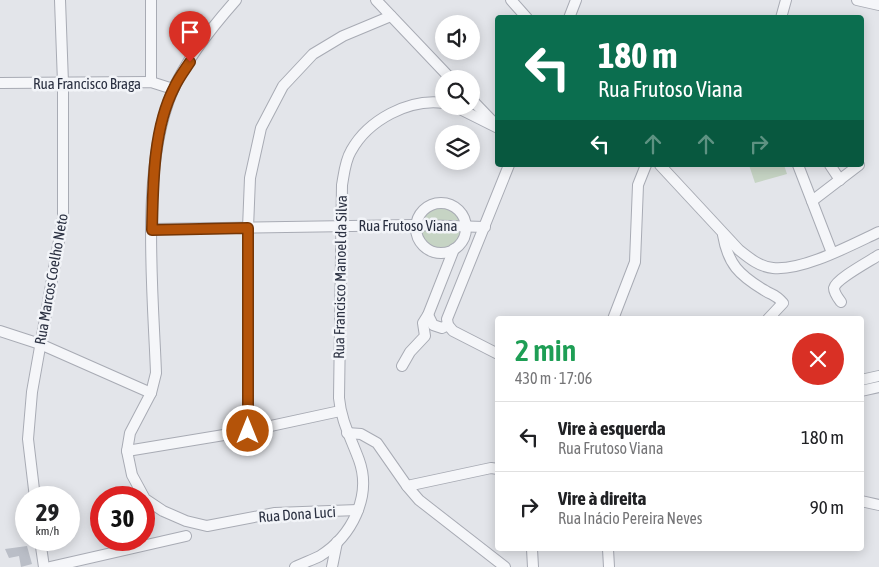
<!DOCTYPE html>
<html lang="pt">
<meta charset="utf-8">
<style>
:root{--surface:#fff;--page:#f6f6f6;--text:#202124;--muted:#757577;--line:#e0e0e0}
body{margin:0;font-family:"Asap Condensed",sans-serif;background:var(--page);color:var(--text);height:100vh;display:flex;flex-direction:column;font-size:19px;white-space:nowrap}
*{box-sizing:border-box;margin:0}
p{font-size:16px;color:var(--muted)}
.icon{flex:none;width:28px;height:28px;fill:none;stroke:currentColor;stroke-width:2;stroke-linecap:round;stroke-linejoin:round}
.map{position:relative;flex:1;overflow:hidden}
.drawer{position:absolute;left:495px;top:316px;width:369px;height:235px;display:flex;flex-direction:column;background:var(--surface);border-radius:5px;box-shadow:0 2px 12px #0003}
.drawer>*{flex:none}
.hud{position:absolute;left:495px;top:15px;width:369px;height:152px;border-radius:5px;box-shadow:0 2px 12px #0003;background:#0b6e4f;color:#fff;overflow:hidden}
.controls{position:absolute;left:435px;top:15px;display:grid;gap:10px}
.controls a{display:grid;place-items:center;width:45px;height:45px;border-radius:50%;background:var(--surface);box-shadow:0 2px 12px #0003;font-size:25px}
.speed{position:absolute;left:15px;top:486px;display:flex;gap:10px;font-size:25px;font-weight:700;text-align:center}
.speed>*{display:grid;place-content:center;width:65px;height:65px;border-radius:50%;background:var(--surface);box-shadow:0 2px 12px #0003;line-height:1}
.speed small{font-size:12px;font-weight:400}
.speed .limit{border:8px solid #d22;background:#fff;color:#111}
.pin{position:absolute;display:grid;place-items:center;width:42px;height:42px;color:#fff;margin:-51px -21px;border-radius:50% 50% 50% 0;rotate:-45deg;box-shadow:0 0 5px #0007}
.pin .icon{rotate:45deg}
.me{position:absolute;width:55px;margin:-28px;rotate:0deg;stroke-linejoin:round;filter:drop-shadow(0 0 4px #0008)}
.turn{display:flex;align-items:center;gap:18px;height:105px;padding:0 20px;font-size:22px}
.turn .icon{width:65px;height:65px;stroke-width:2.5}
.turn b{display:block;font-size:35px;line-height:42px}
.lanes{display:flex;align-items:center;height:48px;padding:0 20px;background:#0003;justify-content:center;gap:25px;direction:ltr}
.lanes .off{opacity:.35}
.round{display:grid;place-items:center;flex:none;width:52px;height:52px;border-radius:26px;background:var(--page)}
.summary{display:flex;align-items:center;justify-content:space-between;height:85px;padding:0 20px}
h1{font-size:30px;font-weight:600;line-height:38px;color:#1e9e55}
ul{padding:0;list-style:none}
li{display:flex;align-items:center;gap:15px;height:70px;padding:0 20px;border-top:1px solid var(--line)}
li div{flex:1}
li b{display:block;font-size:19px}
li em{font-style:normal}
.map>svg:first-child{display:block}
.green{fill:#c6d4c4}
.building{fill:#babec7}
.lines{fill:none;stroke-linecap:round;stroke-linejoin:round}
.minor-casing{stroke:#a8abb4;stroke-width:12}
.minor{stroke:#f5f6f9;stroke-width:10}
.route-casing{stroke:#753606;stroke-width:12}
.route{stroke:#b45309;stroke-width:9}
.labels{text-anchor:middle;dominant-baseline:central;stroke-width:5;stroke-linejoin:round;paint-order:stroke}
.street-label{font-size:15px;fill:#2b3142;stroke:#f2f4f8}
</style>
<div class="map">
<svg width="879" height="567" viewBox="0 0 879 567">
<rect width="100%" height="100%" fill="#e3e5ea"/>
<g class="green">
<polygon points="749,165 784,165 787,174 755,183"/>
<circle cx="441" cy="228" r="25"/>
</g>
<polygon class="building" points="27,546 32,564 21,567 19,556 9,558 5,549"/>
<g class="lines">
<g class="minor-casing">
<g id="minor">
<path d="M236,0C213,26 187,58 173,90C140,166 153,290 156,373L151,393L130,433L127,451L132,475L145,499L163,511L186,521L207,526L275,513L358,510"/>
<polyline points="376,0 451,79"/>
<polyline points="511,0 527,18"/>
<polyline points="857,0 879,5"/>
<polyline points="569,18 576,0"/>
<polyline points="781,18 786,0"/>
<polyline points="151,82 151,0"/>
<polyline points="0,83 151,82 173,89"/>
<polyline points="471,99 495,124"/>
<polyline points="454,106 498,128"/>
<path d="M660,165L739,250C749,258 760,267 773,268C803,271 851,245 879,232"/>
<polyline points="798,165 832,253"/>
<polyline points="830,165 840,180"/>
<polyline points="812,201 859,165"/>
<circle cx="441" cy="228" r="25"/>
<polyline points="152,229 415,225 485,227"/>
<path d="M723,235C728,264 739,275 764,290C773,296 774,293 783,303L768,319"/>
<path d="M841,302C838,298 834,293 834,288C836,279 870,261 879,255"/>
<polyline points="428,315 433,325 442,328 448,325"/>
<polyline points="613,319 635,262 638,185 646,165"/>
<polyline points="0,331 40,344 151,393"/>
<polyline points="498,354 453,331 448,325 447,319 509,165"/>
<polyline points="402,366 410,352 425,336 423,323 428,315 454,249"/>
<polyline points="861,380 879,376"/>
<polyline points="861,391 879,387"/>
<polyline points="248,431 248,228 250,178 261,128 283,86 313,54 343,36 391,16"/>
<polyline points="347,433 361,434 377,443 407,486 419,500 505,567"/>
<polyline points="127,451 248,431 340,411"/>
<polyline points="407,486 491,468 498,469"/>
<polyline points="35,498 28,439 32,392 63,218 63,83 60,0"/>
<polyline points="861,501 879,505"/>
<polyline points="40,540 44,567"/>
<polyline points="532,549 533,567"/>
<polyline points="608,549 609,567"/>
<polyline points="50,567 186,536"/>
<path d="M295,567C303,563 312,560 320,556C352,536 372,496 359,460C351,438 341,421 339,398L342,185C344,174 345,161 351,151C368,120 409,98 444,103"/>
<polyline points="332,567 337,542"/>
</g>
</g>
<use href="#minor" class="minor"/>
</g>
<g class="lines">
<g class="route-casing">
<path id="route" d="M190,62C184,71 178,79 174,88C153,129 153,185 152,230L248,228V431"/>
</g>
<use href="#route" class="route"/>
</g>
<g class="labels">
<g class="street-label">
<text x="87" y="83">Rua Francisco Braga</text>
<text x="408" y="225">Rua Frutoso Viana</text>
<text transform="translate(340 277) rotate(-89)">Rua Francisco Manoel da Silva</text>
<text transform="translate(51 279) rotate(-80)">Rua Marcos Coelho Neto</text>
<text transform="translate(297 514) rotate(-4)">Rua Dona Luci</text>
</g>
</g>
</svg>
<div class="controls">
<a><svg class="icon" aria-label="sound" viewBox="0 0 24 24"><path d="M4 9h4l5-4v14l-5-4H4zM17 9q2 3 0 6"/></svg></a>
<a><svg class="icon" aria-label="search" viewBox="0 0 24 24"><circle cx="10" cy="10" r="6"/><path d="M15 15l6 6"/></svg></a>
<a><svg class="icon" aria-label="layers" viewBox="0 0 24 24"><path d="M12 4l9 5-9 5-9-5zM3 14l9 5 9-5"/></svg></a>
</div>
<div class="speed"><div>29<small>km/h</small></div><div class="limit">30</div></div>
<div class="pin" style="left:190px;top:62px;background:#d93025"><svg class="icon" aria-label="arrive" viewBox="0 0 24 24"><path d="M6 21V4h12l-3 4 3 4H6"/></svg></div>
<svg class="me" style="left:248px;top:431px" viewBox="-20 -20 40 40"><circle r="17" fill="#b45309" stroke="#fff" stroke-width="3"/><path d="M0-11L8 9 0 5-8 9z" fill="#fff"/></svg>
<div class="hud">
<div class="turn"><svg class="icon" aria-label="left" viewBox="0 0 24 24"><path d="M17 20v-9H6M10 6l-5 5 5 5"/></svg><div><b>180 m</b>Rua Frutoso Viana</div></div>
<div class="lanes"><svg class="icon" aria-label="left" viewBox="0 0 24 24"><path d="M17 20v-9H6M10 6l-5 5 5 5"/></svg><svg class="icon off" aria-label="ahead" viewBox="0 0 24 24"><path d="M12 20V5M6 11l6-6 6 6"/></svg><svg class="icon off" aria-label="ahead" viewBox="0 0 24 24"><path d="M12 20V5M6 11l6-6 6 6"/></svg><svg class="icon off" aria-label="right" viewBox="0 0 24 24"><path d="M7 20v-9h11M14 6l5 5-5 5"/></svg></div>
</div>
<section class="drawer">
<div class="summary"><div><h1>2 min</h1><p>430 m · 17:06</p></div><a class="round" style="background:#d93025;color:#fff"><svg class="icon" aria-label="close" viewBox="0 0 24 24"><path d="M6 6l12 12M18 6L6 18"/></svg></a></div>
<ul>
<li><svg class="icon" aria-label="left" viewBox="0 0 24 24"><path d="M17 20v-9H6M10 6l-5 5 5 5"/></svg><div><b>Vire à esquerda</b><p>Rua Frutoso Viana</p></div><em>180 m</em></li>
<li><svg class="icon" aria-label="right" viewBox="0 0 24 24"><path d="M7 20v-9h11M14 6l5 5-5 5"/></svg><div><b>Vire à direita</b><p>Rua Inácio Pereira Neves</p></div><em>90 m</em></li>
</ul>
</section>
</div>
